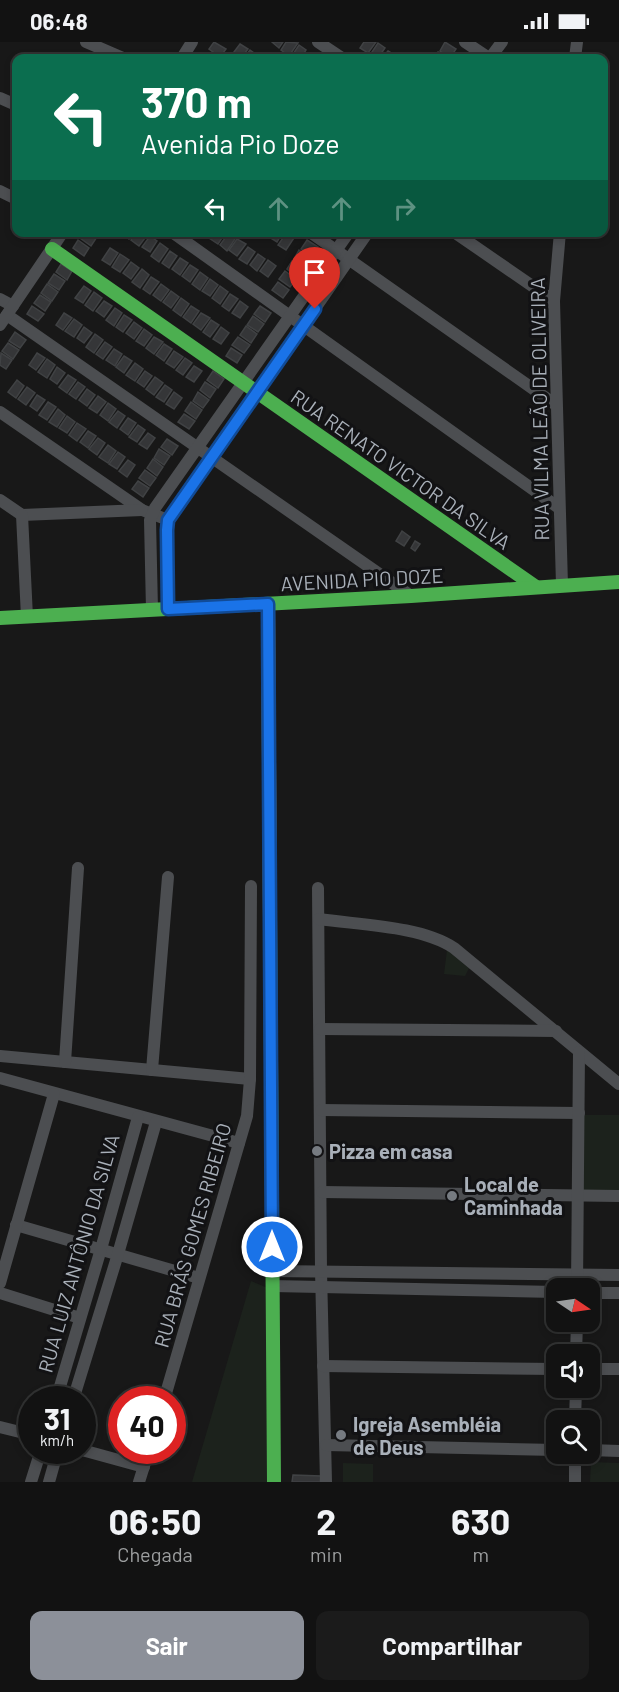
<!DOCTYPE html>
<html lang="pt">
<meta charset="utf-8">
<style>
:root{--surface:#121212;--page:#1b1b1b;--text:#f1f3f6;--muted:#9c9e9f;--line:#313232;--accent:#8c9099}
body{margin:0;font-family:Barlow,sans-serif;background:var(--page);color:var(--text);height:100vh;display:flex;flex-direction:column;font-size:22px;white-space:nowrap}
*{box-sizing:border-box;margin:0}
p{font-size:20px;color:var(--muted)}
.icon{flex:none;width:33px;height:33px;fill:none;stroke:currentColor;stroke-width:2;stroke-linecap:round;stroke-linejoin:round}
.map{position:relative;height:1440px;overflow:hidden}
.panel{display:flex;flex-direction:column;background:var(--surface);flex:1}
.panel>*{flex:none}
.guide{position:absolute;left:12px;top:12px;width:596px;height:183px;border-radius:12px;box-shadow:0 3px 9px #0003,0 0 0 2px var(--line);background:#0b6e4f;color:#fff;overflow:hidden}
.needle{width:39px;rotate:103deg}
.controls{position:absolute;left:546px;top:1236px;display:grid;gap:12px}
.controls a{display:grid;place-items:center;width:54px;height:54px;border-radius:12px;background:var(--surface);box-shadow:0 3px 9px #0003,0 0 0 2px var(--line);font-size:30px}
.speed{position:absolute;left:18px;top:1344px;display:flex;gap:12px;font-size:30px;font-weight:700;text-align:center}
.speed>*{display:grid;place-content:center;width:78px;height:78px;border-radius:50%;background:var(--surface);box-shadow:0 3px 9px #0003,0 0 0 2px var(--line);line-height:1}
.speed small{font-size:15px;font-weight:400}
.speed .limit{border:9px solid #d22;background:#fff;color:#111}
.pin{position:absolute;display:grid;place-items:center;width:51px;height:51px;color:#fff;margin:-62px -26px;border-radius:50% 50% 50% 0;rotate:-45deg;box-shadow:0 0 6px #0007}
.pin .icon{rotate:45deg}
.me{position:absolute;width:66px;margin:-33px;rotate:0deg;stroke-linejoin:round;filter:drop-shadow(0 0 4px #0008)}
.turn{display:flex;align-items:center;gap:21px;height:126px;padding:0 30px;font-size:27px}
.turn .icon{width:78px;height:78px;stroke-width:2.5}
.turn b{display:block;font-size:42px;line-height:51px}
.lanes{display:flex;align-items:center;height:57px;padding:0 30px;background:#0003;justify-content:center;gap:30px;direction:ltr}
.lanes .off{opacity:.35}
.eta{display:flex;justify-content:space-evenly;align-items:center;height:102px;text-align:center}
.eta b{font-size:36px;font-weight:700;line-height:42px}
.action{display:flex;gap:12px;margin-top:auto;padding:12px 30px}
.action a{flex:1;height:69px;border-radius:12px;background:var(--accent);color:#fff;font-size:24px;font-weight:700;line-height:69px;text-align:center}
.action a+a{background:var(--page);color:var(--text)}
.status{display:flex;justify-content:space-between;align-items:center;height:42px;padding:0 30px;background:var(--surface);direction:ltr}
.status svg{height:16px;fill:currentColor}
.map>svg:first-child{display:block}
.green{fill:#1c221c}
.building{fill:#353638;stroke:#404244;stroke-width:1.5}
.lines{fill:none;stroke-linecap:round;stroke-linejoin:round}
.street{stroke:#4c4e51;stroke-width:12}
.fast{stroke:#4caf50;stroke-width:14}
.slow{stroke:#ffc107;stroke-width:14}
.route-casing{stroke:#114b97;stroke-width:15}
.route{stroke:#1a73e8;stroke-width:10}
.poi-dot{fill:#767b81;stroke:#121214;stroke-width:2}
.labels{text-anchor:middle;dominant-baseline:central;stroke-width:6;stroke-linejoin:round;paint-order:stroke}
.street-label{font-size:20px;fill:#a9b0b9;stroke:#121214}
.poi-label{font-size:20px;font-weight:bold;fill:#a9b0b9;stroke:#121214;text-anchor:start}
</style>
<div class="status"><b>06:48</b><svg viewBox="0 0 49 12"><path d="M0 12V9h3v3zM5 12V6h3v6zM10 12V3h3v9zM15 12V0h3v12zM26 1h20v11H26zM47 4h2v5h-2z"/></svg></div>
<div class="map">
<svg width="619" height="1440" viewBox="0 0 619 1440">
<rect width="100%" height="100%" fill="#181818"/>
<g class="green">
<polygon points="447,908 469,926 465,934 444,932"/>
<polygon points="583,1073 619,1073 619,1151 582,1150"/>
<polygon points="251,1239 268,1246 270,1440 192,1440"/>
<polygon points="591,1420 619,1421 619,1440 590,1440"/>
<polygon points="343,1421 373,1422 373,1440 343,1440"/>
</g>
<g class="building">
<polygon points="214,0 226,7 220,15 209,7"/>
<polygon points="272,0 283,0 279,6"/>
<polygon points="286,0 298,1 289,14 281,8"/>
<polygon points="364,0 376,0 368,11 360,6"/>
<polygon points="445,0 456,7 450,16 440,9"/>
<polygon points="378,1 385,6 378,16 375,16 370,13"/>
<polygon points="240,2 248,7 241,16 236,16 231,14"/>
<polygon points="299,3 306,8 301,16 293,16 291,15"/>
<polygon points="250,8 258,14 257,16 244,16"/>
<polygon points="388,9 396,14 394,16 382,16"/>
<polygon points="438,10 448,16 434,16"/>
<polygon points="309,11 317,16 305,16"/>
<polygon points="83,190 91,190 97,195 91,204 80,196"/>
<polygon points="122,190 133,190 129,197"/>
<polygon points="136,190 148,192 139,204 131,198"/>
<polygon points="213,190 226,190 218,202 209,196"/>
<polygon points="272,190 283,190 277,200 269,195"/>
<polygon points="287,190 294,196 286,208 278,203"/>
<polygon points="228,192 235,197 227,209 220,203"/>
<polygon points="150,194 157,199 150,210 142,205"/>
<polygon points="237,197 246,202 237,214 229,208"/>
<polygon points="78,198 89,206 84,214 73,206"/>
<polygon points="307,198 318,205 312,214 301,207"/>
<polygon points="160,201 168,207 159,220 151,214"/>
<polygon points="248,205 255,210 247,222 239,217"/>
<polygon points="110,206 118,211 110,223 102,218"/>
<polygon points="299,208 310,216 305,224 294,217"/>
<polygon points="170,209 177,214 169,226 162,221"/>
<polygon points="120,212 129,218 120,230 112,225"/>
<polygon points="258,212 265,217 257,229 250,223"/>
<polygon points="180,216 188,221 180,233 172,227"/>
<polygon points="268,218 276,224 268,235 260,229"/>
<polygon points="292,219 303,226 297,235 287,227"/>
<polygon points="131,220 139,226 131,237 123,231"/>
<polygon points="61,222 72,229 67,238 56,230"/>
<polygon points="190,223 198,228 190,240 182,234"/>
<polygon points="142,227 149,233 140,246 132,240"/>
<polygon points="285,229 296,237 290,245 279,237"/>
<polygon points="200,230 208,236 200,248 192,242"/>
<polygon points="54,232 65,239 59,248 48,241"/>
<polygon points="151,235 159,240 150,252 143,247"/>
<polygon points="210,237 218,243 210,254 202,249"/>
<polygon points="278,240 289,248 283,256 272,248"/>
<polygon points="47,242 58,250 52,259 41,251"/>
<polygon points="161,242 169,248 161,259 153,253"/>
<polygon points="84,244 91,249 83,261 75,256"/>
<polygon points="220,244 228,250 220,262 212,256"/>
<polygon points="171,249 179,255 171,266 163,260"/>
<polygon points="94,250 102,256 93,269 85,263"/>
<polygon points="230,252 238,257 229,269 222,264"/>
<polygon points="40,253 51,260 45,269 34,261"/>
<polygon points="181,256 189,262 181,274 173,268"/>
<polygon points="104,259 112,264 104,275 96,269"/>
<polygon points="240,259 248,265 240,276 232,271"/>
<polygon points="32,264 44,272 38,279 27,272"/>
<polygon points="191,264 199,269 191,281 183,275"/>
<polygon points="260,264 271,271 265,280 254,272"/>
<polygon points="115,266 122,271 114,284 106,278"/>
<polygon points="64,271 72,276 63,288 56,283"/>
<polygon points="201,271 210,276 201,288 193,282"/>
<polygon points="124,273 132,278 123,290 116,285"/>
<polygon points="253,274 264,282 258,290 247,283"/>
<polygon points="74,277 82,283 74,295 65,289"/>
<polygon points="211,278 219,283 210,295 203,290"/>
<polygon points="134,280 142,286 134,297 126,291"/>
<polygon points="246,284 257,292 251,301 240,293"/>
<polygon points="84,285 92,291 84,301 77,296"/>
<polygon points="221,285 229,291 221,302 213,297"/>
<polygon points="144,287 152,293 144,304 136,299"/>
<polygon points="15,290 26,298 20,306 9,299"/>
<polygon points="95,292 103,298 94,311 86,305"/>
<polygon points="154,295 163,300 154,312 146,306"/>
<polygon points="238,295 250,303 244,311 232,303"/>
<polygon points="105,300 112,305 103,317 96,312"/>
<polygon points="8,301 19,308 13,317 2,309"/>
<polygon points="164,302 172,307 164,319 156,313"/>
<polygon points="231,306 242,313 237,321 226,314"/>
<polygon points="114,307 122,312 115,324 106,318"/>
<polygon points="174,309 183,315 174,326 166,321"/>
<polygon points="1,311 12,318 6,327 0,323"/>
<polygon points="37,311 45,316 36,328 29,323"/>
<polygon points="124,314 132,319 124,331 116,325"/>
<polygon points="185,316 192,321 183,333 176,328"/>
<polygon points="47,317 55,323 47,336 38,330"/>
<polygon points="135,321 143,327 135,339 126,333"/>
<polygon points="194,324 202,329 194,340 186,335"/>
<polygon points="57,325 65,331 57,342 50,337"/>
<polygon points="145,329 152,334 144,345 137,340"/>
<polygon points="213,329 224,337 218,346 207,338"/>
<polygon points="68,333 76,338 67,351 59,345"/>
<polygon points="155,335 163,341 154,353 146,347"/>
<polygon points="17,338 24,344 16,356 8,350"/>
<polygon points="78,340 85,345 76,357 69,352"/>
<polygon points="205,340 216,347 210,356 200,348"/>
<polygon points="165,343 172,348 164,360 156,355"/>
<polygon points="27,345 35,351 26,363 18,357"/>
<polygon points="87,347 95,353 87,364 79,358"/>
<polygon points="174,350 182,356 174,367 166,362"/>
<polygon points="198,350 209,358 203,366 193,359"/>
<polygon points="37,353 45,358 37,369 30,364"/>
<polygon points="98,354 106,360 97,371 89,366"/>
<polygon points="48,360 56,365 47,378 39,373"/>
<polygon points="191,360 202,368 196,377 185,369"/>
<polygon points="108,361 116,367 108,379 100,373"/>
<polygon points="58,367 65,373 57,385 49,380"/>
<polygon points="118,369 125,374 117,386 109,380"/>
<polygon points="184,372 195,379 189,387 178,380"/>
<polygon points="67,374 75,380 67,391 59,386"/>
<polygon points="128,376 136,381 128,393 120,387"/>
<polygon points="77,381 86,387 77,399 69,393"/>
<polygon points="138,383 145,388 137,400 129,395"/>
<polygon points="88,389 96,394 88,406 80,400"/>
<polygon points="148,391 155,396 147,407 139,402"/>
<polygon points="98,396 105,401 97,413 89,407"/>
<polygon points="167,397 178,404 172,413 161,405"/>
<polygon points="108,403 116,409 108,421 99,415"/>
<polygon points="159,407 170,414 164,423 154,416"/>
<polygon points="118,410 125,415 117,427 109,422"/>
<polygon points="153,417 163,425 157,434 147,426"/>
<polygon points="128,418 135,423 127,435 119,429"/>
<polygon points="145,428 156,436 150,444 139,436"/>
<polygon points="138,439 149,446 143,455 132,447"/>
<polygon points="402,489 410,495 404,504 396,499"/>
<polygon points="415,499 420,502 415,509 411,506"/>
<polygon points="293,1433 321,1434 320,1440 292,1440"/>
</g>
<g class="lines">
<g class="street">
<polyline points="86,0 123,16"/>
<polyline points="318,0 342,16"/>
<polyline points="465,0 489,16"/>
<polyline points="182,16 192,0"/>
<polyline points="490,16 502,0"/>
<polyline points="575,16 577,0"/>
<polyline points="0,56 16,63"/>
<polyline points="0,149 16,157"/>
<polyline points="172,190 559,466"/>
<polyline points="310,190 556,363"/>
<polyline points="454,190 554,259"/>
<polyline points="560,190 554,259 562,543"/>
<polyline points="0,257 13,264"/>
<polyline points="7,273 411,554"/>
<polyline points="0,283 63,190"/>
<polyline points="0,370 142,468 168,478"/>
<polyline points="0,458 22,473 142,468"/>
<polyline points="22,473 27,575"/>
<polyline points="168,567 168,478 368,190"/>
<polyline points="152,568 150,478 155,466 349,190"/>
<polyline points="318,846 321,1229 326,1440"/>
<path d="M319,877C360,883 421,884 454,906L619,1042"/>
<polyline points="320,987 556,989"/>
<polyline points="0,1014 250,1037"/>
<polyline points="65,1020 78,826"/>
<polyline points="152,1028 168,835"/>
<polyline points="0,1036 239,1101"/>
<polyline points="321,1068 579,1071"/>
<polyline points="322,1150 619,1154"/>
<polyline points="16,1183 199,1236"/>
<polyline points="272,1229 619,1233"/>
<polyline points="0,1241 54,1052"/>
<polyline points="273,1244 556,1250"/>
<polyline points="577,1246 579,1010"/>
<polyline points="0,1251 80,1276"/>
<polyline points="590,1251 619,1251"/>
<polyline points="576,1312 577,1280"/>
<polyline points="323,1324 556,1327"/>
<polyline points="590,1327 619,1327"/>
<polyline points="56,1358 101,1207 138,1075"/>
<polyline points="73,1358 118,1212 156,1080"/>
<polyline points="164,1358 247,1074 250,1037 251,844"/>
<polyline points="575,1378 576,1346"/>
<polyline points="0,1385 32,1393"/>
<polyline points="326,1403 556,1408"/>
<polyline points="82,1408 144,1425"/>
<polyline points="590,1408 619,1409"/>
<polyline points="31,1440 41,1408"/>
<polyline points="49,1440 58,1408"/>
<polyline points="139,1440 149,1408"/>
<polyline points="575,1440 575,1412"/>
</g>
<g class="fast">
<polyline points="52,207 536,545"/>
<polyline points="0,576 411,554 619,540"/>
<polyline points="270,875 274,1440"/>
</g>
<polyline class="slow" points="268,562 270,875"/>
</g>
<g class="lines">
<g class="route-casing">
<polyline id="route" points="272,1205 268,562 168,567 167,488 168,478 315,267"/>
</g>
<use href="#route" class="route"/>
</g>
<g class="poi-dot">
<circle cx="317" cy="1109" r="6"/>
<circle cx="452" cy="1154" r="6"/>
<circle cx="341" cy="1393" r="6"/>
</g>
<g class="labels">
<g class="street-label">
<text transform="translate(539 367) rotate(-91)">RUA VILMA LEÃO DE OLIVEIRA</text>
<text transform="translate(401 427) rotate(35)">RUA RENATO VICTOR DA SILVA</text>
<text transform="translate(362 537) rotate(-3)">AVENIDA PIO DOZE</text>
<text transform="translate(192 1193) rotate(-74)">RUA BRÁS GOMES RIBEIRO</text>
<text transform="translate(78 1211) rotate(-74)">RUA LUIZ ANTÔNIO DA SILVA</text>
</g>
<g class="poi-label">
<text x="329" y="1109">Pizza em casa</text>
<text x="464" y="1142">Local de<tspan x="464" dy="23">Caminhada</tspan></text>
<text x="353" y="1382">Igreja Asembléia<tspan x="353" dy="23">de Deus</tspan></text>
</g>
</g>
</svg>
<div class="controls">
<a><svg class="needle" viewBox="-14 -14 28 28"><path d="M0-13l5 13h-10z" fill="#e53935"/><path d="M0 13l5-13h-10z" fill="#9c9e9f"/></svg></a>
<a><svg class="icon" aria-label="sound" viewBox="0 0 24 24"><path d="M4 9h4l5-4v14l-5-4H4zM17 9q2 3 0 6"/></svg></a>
<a><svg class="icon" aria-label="search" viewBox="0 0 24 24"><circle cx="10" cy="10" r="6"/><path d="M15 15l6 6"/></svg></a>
</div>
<div class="speed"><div>31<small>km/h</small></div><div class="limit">40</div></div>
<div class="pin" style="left:315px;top:267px;background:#d93025"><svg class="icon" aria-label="arrive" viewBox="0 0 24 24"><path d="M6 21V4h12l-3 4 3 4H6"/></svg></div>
<svg class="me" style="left:272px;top:1205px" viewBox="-20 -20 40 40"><circle r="17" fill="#1a73e8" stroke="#fff" stroke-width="3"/><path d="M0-11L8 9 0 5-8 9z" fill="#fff"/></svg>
<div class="guide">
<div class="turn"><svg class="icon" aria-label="left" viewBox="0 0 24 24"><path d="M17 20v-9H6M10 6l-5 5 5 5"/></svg><div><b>370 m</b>Avenida Pio Doze</div></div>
<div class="lanes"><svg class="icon" aria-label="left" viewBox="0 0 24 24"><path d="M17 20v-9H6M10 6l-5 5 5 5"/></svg><svg class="icon off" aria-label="ahead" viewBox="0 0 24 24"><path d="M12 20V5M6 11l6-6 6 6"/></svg><svg class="icon off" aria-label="ahead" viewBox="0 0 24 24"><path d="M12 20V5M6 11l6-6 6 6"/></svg><svg class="icon off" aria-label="right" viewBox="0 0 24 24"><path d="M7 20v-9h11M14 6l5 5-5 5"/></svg></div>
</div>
</div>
<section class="panel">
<div class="eta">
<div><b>06:50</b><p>Chegada</p></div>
<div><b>2</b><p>min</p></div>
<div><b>630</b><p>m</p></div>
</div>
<div class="action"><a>Sair</a><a>Compartilhar</a></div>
</section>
